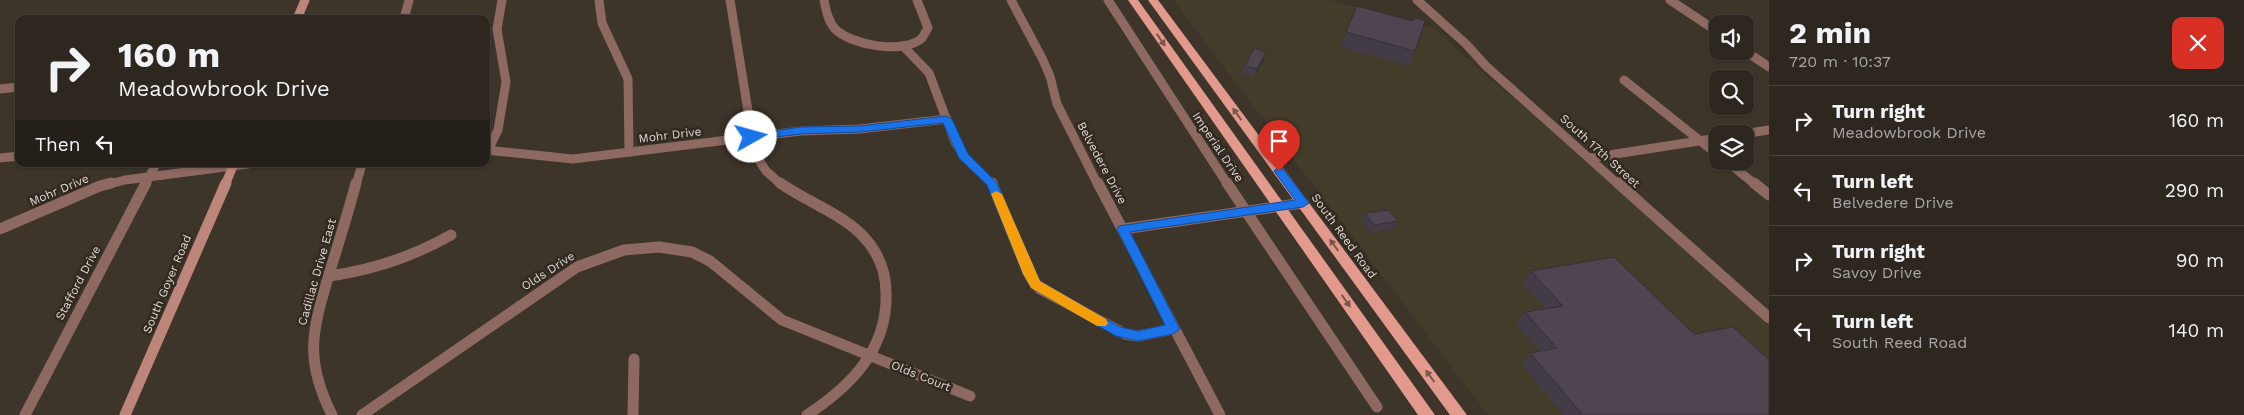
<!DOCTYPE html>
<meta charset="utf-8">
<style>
:root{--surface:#2e2720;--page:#362f29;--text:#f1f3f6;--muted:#a7a5a5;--line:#49443e}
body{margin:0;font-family:"Work Sans",sans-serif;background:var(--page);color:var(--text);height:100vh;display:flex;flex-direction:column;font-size:19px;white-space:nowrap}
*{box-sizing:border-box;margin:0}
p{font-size:16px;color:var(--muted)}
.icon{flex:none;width:28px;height:28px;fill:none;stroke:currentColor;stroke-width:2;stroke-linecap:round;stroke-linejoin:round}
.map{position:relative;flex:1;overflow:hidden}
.details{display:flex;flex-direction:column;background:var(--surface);width:475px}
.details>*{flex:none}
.top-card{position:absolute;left:15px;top:15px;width:475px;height:152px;border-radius:10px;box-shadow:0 1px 4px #0004,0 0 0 1px var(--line);background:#2e2720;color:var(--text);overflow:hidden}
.tools{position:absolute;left:1709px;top:15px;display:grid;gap:10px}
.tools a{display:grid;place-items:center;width:45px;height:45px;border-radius:10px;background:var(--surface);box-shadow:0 1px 4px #0004,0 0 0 1px var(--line);font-size:25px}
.pin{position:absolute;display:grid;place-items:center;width:42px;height:42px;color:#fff;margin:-51px -21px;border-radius:50% 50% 50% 0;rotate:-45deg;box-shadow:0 0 5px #0007}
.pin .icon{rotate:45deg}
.me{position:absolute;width:55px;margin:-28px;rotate:83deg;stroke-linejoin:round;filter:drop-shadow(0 0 4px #0008)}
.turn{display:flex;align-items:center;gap:18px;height:105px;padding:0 20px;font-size:22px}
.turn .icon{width:65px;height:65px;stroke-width:2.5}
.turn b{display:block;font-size:35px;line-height:42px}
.then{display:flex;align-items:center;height:48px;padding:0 20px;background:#0003;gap:10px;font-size:19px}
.round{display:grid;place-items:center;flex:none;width:52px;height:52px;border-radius:10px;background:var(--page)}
.overview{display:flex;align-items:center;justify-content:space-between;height:85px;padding:0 20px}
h1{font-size:30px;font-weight:700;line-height:38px}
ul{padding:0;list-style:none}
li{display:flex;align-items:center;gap:15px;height:70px;padding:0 20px;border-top:1px solid var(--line)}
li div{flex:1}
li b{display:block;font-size:19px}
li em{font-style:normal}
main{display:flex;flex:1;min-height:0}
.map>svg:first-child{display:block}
.commercial{fill:#443c2b}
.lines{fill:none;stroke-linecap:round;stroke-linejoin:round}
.street-far1{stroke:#8d6962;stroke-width:9}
.street{stroke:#8d6962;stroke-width:11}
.secondary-far1{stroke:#be857b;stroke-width:9}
.secondary{stroke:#be857b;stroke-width:11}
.primary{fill:#e39a8d;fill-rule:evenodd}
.wall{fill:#433b45}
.shaded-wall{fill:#373038}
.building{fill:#4e4550;stroke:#373038}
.oneway{fill:#79574c}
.route{fill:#1a73e8;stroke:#114b97}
.slow{fill:#f59e0b}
.labels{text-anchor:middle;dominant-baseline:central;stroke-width:5;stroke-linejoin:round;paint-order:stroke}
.street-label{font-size:12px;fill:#dfd9d3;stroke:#322a20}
</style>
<main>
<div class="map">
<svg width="1769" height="415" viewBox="0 0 1769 415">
<rect width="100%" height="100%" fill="#3d342a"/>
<polygon class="commercial" points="1173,0 1329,0 1434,28 1495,84 1545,122 1769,323 1769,415 1488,415"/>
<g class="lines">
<g class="street-far1">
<polyline points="599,0 602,23 628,79 629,152"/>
<polyline points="730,0 755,154 766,171 782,185"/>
<path d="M824,0C826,10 828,21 835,29C851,45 904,55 922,38C924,35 926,31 928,28L917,0"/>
<polyline points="1011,0 1042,58 1050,76 1057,104 1098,185"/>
<polyline points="1108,0 1228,185"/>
<polyline points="1417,0 1466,44 1486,66 1619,185"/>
<polyline points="1670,0 1718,32"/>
<polyline points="404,19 409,0"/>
<polyline points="903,46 929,73 955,142 963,155 993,185"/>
<polyline points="1745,51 1769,67"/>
<polyline points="1624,80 1718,155"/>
<polyline points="0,89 19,87"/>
<polyline points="1743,134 1769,130"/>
<polyline points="486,150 573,159 801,131 860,129 947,119"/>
<polyline points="488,150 498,130 506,82 497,29 502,0"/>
<polyline points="0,158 19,156"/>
<polyline points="1590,158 1718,138"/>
<polyline points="1726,161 1756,185"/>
<polyline points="106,185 125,180 248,164"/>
<polyline points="145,185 156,164"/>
<polyline points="356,185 362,164"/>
</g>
<g class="street">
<path d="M780,183C806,201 838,212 861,234C877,250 886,271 886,293C888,349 851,386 807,415"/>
<polyline points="992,183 1029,274 1040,289 1125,334 1138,336 1173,329"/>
<polyline points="1098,183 1220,415"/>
<polyline points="1227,183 1377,407"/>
<polyline points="1618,183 1769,318"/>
<polyline points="1754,183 1769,195"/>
<polyline points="0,229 100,186 111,183"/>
<polyline points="1123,229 1303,203"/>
<path d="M329,276C373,270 412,257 451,235"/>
<polyline points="25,415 146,183"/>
<path d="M332,415C303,357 313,329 330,271C339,242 348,213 356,183"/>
<polyline points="362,415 577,267 624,250 659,247 692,252 710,261 782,320 970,396"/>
<polyline points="633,415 634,359"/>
</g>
<g class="secondary-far1">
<polyline points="297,19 305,0"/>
<polyline points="225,185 234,164"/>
</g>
<polyline class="secondary" points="125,415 226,183"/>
<g class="primary">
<polygon points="1128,0 1138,0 1435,415 1418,415"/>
<polygon points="1148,0 1158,0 1467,415 1450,415"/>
</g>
</g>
<g class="wall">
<polygon points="1357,6 1415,51 1408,66 1341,47"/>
<polygon points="1266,52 1264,60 1254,77 1242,74 1245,66"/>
<polygon points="1365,213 1398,221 1393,229 1370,233 1361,221"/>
<polygon points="1531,271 1769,415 1564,415 1522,365 1530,353 1540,352 1516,324 1525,312 1546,309 1522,283"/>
</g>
<polygon class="shaded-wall" points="1266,52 1264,60 1254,77 1257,69"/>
<g class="building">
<polygon points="1357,6 1412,21 1417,18 1425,21 1415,51 1346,32"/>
<polygon points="1254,48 1266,52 1257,69 1245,66"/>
<polygon points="1388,210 1398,221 1374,225 1365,213"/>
<polygon points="1614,257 1694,334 1733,327 1769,360 1769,415 1583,415 1530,353 1557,348 1525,312 1563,306 1531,271"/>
</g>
<defs><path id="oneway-solid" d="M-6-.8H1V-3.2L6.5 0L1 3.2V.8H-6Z" transform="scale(1.25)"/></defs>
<g class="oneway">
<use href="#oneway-solid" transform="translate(1161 40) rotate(55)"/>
<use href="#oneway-solid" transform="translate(1237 114) rotate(-126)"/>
<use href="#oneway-solid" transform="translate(1334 245) rotate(-126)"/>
<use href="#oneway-solid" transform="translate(1346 301) rotate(55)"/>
<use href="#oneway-solid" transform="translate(1430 376) rotate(-126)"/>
</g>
<polygon class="route" points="946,116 952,119 968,154 997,183 1040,281 1120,327 1138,331 1165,325 1117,229 1119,226 1295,200 1274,171 1279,167 1283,169 1309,203 1303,207 1130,232 1180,329 1173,334 1138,341 1116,336 1031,288 1023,274 987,185 959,158 943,123 860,132 801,134 751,140 746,137 751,134 801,127 860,126"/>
<polygon class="slow" points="996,191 1002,194 1040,281 1106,319 1108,323 1106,326 1097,326 1031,288 1023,274 991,194"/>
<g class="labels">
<g class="street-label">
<text transform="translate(670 135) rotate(-7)">Mohr Drive</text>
<text transform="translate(1218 147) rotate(56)">Imperial Drive</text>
<text transform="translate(1600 151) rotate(42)">South 17th Street</text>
<text transform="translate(1102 163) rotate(62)">Belvedere Drive</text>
<text transform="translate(59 190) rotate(-23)">Mohr Drive</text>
<text transform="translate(1344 236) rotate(54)">South Reed Road</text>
<text transform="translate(548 271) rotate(-33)">Olds Drive</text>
<text transform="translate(317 272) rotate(-74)">Cadillac Drive East</text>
<text transform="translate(78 283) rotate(-62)">Stafford Drive</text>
<text transform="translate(167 284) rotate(-67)">South Goyer Road</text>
<text transform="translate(921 376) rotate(22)">Olds Court</text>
</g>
</g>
</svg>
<div class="tools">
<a><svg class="icon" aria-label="sound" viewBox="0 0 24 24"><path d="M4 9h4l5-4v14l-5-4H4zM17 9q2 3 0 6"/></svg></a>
<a><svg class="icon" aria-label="search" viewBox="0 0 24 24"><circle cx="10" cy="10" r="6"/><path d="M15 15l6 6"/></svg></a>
<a><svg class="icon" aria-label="layers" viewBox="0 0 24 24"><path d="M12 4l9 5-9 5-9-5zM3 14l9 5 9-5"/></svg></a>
</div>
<div class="pin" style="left:1279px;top:171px;background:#d93025"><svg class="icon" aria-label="arrive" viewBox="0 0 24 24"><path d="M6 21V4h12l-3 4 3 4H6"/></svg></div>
<svg class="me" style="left:751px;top:137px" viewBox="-20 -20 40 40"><circle r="19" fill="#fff"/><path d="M0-13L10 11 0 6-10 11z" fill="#1a73e8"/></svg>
<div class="top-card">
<div class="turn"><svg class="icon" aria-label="right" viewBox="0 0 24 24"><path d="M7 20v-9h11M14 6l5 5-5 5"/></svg><div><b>160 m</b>Meadowbrook Drive</div></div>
<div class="then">Then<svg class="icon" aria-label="left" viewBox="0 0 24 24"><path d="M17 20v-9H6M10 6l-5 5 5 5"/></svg></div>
</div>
</div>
<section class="details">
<div class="overview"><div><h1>2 min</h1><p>720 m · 10:37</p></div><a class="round" style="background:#d93025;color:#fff"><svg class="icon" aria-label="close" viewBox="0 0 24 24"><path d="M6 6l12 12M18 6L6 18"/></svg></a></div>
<ul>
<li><svg class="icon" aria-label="right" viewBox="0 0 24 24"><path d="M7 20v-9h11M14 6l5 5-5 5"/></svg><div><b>Turn right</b><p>Meadowbrook Drive</p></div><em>160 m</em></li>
<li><svg class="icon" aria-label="left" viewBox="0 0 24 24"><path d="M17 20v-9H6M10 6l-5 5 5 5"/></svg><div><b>Turn left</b><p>Belvedere Drive</p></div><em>290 m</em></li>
<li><svg class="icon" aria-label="right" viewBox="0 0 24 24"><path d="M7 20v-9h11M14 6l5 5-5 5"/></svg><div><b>Turn right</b><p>Savoy Drive</p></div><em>90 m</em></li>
<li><svg class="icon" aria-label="left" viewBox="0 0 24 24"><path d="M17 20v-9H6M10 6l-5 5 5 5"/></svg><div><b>Turn left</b><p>South Reed Road</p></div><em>140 m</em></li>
</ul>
</section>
</main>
